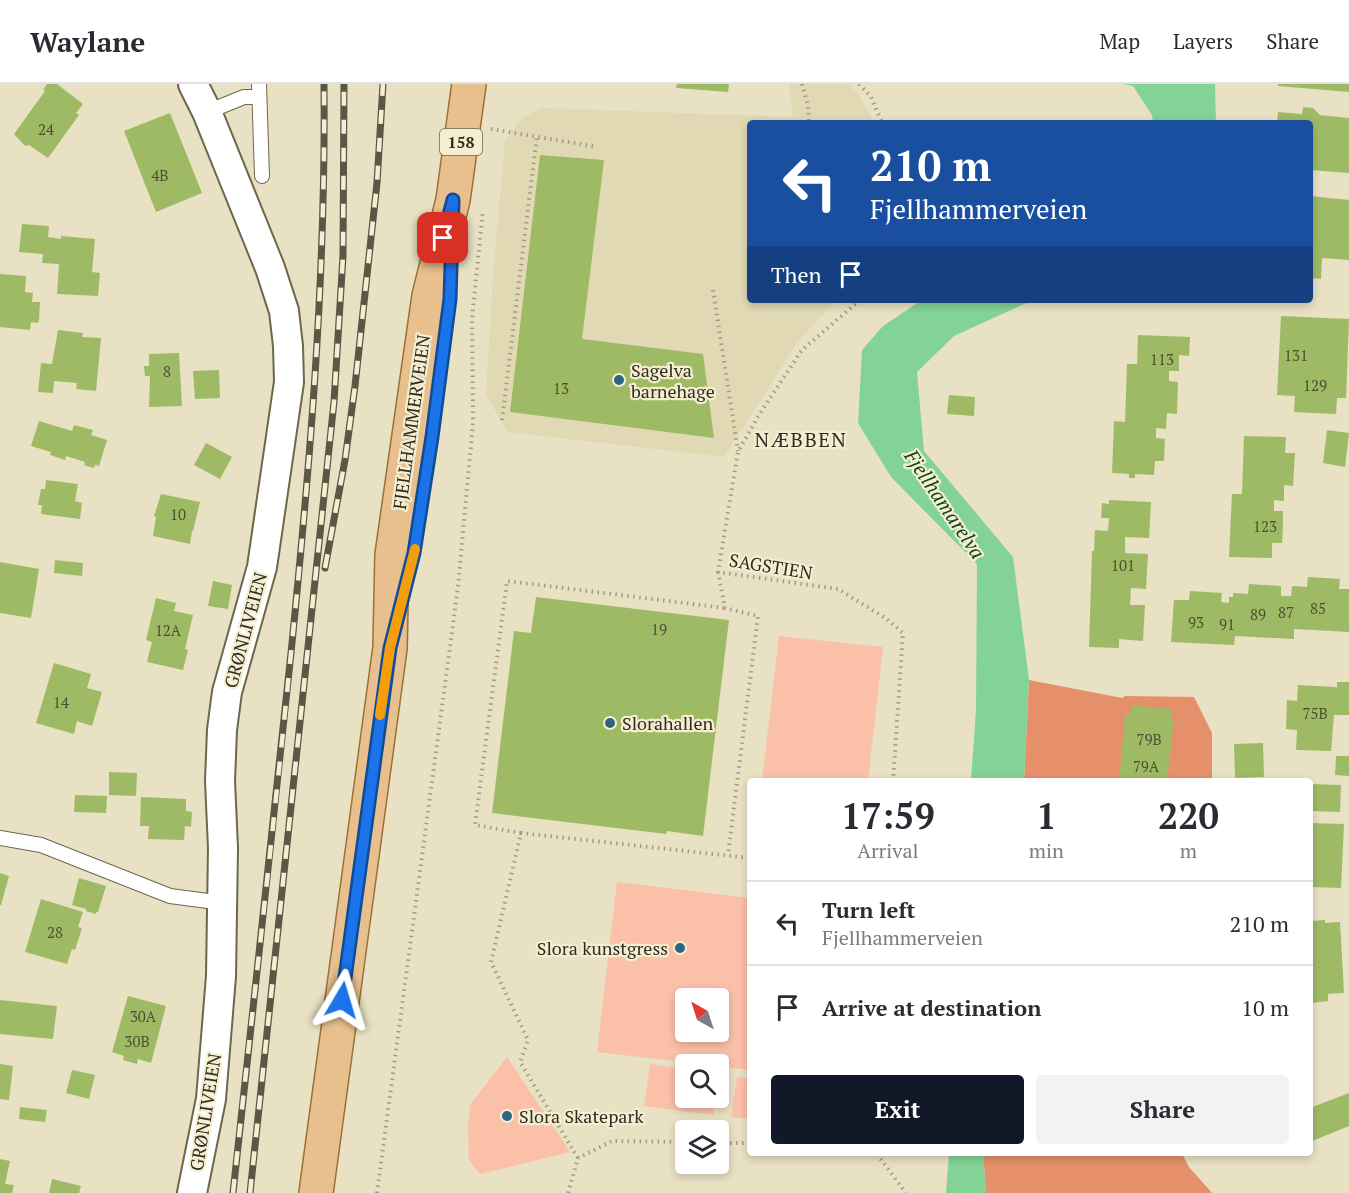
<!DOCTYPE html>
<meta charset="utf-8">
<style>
:root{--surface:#fff;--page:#f2f2f3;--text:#2b2b33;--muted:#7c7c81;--line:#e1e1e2;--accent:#111827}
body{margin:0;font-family:"PT Serif",serif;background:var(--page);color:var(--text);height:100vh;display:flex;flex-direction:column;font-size:22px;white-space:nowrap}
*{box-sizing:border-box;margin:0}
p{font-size:20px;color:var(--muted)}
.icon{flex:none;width:33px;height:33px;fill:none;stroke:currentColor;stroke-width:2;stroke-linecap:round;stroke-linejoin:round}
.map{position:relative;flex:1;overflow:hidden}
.panel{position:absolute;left:747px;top:694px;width:566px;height:378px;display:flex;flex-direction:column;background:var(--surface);border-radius:6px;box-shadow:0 3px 9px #0003}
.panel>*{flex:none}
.banner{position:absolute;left:747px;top:36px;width:566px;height:183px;border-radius:6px;box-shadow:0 3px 9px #0003;background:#1a4fa0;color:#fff;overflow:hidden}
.needle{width:39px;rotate:321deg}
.tools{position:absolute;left:675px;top:904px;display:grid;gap:12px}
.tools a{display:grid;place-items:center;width:54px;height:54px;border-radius:6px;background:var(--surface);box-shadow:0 3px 9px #0003;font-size:30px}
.pin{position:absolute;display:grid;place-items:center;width:51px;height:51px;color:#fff;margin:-26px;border-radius:12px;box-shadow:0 3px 9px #0006}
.me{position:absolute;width:66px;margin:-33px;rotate:7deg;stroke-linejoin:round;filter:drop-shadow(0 0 4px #0008)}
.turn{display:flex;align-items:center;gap:21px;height:126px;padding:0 24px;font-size:27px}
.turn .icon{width:78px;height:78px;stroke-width:2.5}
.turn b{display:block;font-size:42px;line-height:51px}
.then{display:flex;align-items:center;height:57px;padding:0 24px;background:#0003;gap:12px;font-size:22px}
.eta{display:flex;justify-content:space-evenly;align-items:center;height:102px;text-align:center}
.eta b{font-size:36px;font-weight:600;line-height:42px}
.cta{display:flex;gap:12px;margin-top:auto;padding:12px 24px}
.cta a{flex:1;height:69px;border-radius:6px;background:var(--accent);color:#fff;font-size:24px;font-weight:600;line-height:69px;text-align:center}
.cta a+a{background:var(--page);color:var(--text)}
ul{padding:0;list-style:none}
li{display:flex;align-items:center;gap:18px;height:84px;padding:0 24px;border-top:2px solid var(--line)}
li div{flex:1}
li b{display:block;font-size:22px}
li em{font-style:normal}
header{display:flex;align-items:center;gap:36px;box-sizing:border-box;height:84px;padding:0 30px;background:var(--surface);border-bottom:2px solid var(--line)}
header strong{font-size:28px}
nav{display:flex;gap:33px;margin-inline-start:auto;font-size:21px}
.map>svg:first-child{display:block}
.built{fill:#e1d9b4}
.green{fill:#fbc0a8;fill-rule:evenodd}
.forest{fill:#e5906b}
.water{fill:#84d396}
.building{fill:#9fba65}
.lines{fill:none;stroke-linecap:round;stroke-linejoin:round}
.service-casing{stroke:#6d674d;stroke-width:16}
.minor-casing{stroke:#6d674d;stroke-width:32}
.primary-casing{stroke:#9c7136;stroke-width:36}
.path{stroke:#a29c86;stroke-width:4;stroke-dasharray:1.5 4.5;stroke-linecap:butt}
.service{stroke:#fff;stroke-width:14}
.minor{stroke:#fff;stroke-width:28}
.primary{stroke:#e7c08e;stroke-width:33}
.rail-casing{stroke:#5b5747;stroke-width:7}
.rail{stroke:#f5eed1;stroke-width:4.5;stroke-dasharray:14;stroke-linecap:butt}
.route-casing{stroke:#114b97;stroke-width:15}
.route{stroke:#1a73e8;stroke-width:10}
.slow{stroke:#f59e0b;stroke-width:10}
.poi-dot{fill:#2d657f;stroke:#f5eed1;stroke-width:2}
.labels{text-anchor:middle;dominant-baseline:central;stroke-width:4.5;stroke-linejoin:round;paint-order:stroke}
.number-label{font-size:15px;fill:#4b5032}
.shield{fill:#f5eed1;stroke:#6a6656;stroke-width:1.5}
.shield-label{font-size:16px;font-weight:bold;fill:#2f2c21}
.poi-label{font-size:18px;fill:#2f2c21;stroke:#f5eed1;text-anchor:start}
.street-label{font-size:18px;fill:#2f2c21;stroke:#f5eed1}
.neighbourhood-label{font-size:20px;letter-spacing:1.5px;fill:#2f2c21;stroke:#f5eed1}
.water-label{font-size:20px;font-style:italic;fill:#0b4721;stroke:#f5eed1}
</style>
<header>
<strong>Waylane</strong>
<nav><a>Map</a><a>Layers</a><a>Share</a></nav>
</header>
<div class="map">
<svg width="1349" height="1109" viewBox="0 0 1349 1109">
<rect width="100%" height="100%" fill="#e8e1c4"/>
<polygon class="built" points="789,0 848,0 858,10 875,39 750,39 750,216 836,216 798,258 724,373 507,348 486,310 493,192 505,57 514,44 523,33 542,24 793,33"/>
<g class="green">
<polygon points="779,552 883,563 868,697 762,697"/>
<path d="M617,798L750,814V986L597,968ZM686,915H718V948H686Z"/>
<polygon points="507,973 570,1068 480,1090 469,1076 468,1043 470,1021"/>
<polygon points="650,980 685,985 686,1014 716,1014 713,1031 644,1022"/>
<polygon points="737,993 750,994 750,1035 731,1033"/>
</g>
<g class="forest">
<polygon points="1029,596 1122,614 1125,612 1194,613 1212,649 1212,697 1024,698"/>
<polygon points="983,1070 1182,1070 1189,1083 1212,1109 986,1109"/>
</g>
<g class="water">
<polygon points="1123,0 1215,0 1216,39 1153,39 1152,31 1133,2"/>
<polygon points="922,216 1033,216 954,252 917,288 924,367 1013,473 1029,596 1024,697 971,697 976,626 977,480 891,393 858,339 862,266 883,242"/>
<polygon points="949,1070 983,1070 986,1109 946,1109"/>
</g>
<g class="building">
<polygon points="47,0 57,0 83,20 76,29 79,31 48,74 29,61 25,62 14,50 45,7 43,6"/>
<polygon points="677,0 729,0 728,8 676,4"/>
<polygon points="1278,0 1349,0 1349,8 1278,2"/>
<polygon points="1303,23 1313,24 1320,31 1349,34 1349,89 1310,86 1310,39 1277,39 1278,28 1302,30"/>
<polygon points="170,29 202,109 156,128 124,47"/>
<polygon points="540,71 604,76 582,255 703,270 714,354 510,328"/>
<polygon points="1310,112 1349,116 1349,176 1322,174 1321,195 1310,194"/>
<polygon points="22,140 49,142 48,153 61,155 61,152 95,155 92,188 100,189 98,212 57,210 59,180 42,179 43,170 19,168"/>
<polygon points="0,190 26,192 25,208 33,209 32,218 40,218 39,236 38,239 31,238 30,246 0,243"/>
<polygon points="1281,232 1349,235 1346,314 1337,314 1336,330 1294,328 1295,312 1277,311"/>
<polygon points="58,246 83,249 82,253 101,254 96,307 76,305 77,299 54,297 53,309 38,308 41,279 52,280"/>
<polygon points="1138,251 1190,253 1189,272 1179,271 1179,287 1169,287 1169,297 1178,298 1177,330 1167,329 1166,345 1156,344 1156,354 1165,355 1164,377 1155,377 1154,391 1135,390 1135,394 1129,394 1129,390 1112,389 1114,337 1125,338 1127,280 1137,280"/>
<polygon points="179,269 182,322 149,323 150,292 145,292 144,282 149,282 149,270"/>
<polygon points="219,286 220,314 195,315 193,287"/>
<polygon points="949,311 975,313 974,332 947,330"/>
<polygon points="39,337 72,347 74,341 93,346 91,351 107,356 99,382 95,381 94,384 84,381 85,378 66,372 65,376 50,371 51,368 31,362"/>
<polygon points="1327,346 1349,349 1345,383 1323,379"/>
<polygon points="1244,352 1286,353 1285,369 1295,369 1293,402 1284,401 1284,417 1274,416 1274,427 1283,427 1283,443 1282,459 1272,459 1272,474 1229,473 1232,410 1242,410"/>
<polygon points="206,359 232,373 220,395 194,381"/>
<polygon points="46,396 78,400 75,417 82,419 80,435 41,430 42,421 38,421 41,405 45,405"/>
<polygon points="161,410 200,418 193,447 192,447 190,460 153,452 156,433 154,432"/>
<polygon points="1109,416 1151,418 1149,454 1125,453 1125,469 1148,470 1146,505 1131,504 1130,521 1145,521 1143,557 1119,555 1119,564 1089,563 1092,467 1094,467 1095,446 1108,447 1109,434 1101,434 1102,419 1109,420"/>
<polygon points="55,476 83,479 82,492 54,489"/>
<polygon points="0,478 39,485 31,534 0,529"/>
<polygon points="1308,493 1340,495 1339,505 1349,505 1349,548 1294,545 1294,555 1235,552 1234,561 1171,558 1174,516 1189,516 1190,507 1222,509 1221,518 1229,519 1229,513 1233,513 1233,509 1248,510 1249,500 1281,502 1281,512 1291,512 1292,502 1307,503"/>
<polygon points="213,497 232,501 228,525 208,522"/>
<polygon points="536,513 729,536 703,752 667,747 666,750 492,729 514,547 531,549"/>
<polygon points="156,514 176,519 174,527 193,531 185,565 188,566 183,586 147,578 152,558 146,556"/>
<polygon points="54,579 91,590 87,604 102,608 92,642 77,637 74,650 36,639"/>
<polygon points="1337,598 1349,598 1349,631 1334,631 1331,667 1296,666 1297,646 1286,645 1287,616 1297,617 1298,601 1335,603 1337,604"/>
<polygon points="1131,621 1172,625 1171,635 1174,635 1167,698 1119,698 1125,630 1130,631"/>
<polygon points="1263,659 1264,693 1235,694 1234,660"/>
<polygon points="1336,672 1349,672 1349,692 1335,691"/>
<polygon points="109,688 137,689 136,712 109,711"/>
<polygon points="1195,693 1218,695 1218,698 1195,698"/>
<polygon points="1310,700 1341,701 1340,728 1310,727"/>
<polygon points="75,711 107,712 106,729 74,728"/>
<polygon points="141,713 186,715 186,727 192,728 191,743 185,742 184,756 148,755 149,742 140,742"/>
<polygon points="1310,739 1344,740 1341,804 1310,803"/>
<polygon points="0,789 9,792 1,821 0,821"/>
<polygon points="79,794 106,802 98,828 96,828 96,830 86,827 86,825 72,821"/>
<polygon points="41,815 83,828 78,843 82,844 75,866 72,865 67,880 25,868"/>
<polygon points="1325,836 1325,839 1340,838 1344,909 1328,910 1328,917 1310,919 1310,840 1311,837"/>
<polygon points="128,912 166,922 151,979 138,975 137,980 123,976 124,972 112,968"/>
<polygon points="0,916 57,922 53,955 0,950"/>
<polygon points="0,980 13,982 9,1016 0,1015"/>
<polygon points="72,986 95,991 89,1015 66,1009"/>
<polygon points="1349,1009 1349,1042 1310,1058 1310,1024"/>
<polygon points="20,1023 47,1026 45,1038 19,1035"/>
<polygon points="0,1075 10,1077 5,1100 14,1101 12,1109 0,1109"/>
<polygon points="52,1095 81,1102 79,1109 49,1109"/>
</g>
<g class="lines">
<g class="service-casing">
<g id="service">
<polyline points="259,0 262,92"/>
<polyline points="207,28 244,13 259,13"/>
<polyline points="0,754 41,761 170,812 223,819"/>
</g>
</g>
<g class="minor-casing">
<polyline id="minor" points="192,1109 211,1015 221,892 223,764 220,697 222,646 227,608 262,483 289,298 288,262 284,227 270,184 207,28 193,0"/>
</g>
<g class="primary-casing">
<polyline id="primary" points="316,1109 390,564 392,471 429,212 453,116 469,0"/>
</g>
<g class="path">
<polyline points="802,0 808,22 809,39"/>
<polyline points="859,0 871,13 882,39"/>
<polyline points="491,45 597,63"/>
<polyline points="713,206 738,367"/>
<polyline points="860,216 802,266 757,334 738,368 718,488 838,505 887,535 903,549 893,698"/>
<polyline points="502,336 537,52"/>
<polyline points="718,488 725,524 758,532 728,771"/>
<polyline points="521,749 475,741 507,497 725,524"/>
<polyline points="718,1059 750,1059"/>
<polyline points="877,1070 906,1109"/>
<polyline points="578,1074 520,978 528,956 491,878 521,749 750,774"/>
<polyline points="377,1109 458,503 473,339 472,234 483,126"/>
<polyline points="568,1109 578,1074 612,1057 686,1058"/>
</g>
<use href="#service" class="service"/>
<use href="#minor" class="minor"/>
<use href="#primary" class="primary"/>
<g class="rail-casing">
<g id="rail">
<polyline points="325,484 345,376 355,302 377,99 383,0"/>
<path d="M233,1109C252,929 273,749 291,569C310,380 326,191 324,0"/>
<polyline points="250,1109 334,318 343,172 344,0"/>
</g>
</g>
<use href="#rail" class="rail"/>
</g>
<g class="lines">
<g class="route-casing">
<polyline id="route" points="342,916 390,564 414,469 432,353 450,215 453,116 443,154"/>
</g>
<use href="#route" class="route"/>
<polyline class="slow" points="380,631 390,564 415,465"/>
</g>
<g class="poi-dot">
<circle cx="619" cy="296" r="6"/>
<circle cx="610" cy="639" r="6"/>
<circle cx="680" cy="864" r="6"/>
<circle cx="507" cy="1032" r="6"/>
</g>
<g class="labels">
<g class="number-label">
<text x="46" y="45">24</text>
<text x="160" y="91">4B</text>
<text x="1296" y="271">131</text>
<text x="1162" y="275">113</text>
<text x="167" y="287">8</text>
<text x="1315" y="301">129</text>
<text x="561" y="304">13</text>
<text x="178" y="430">10</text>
<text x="1265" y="442">123</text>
<text x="1123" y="481">101</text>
<text x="1318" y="524">85</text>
<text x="1286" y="528">87</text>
<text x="1258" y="530">89</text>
<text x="1196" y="538">93</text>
<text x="1227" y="540">91</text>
<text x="659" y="545">19</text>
<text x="168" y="546">12A</text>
<text x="61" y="618">14</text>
<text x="1315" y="629">75B</text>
<text x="1149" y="655">79B</text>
<text x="1146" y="682">79A</text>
<text x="55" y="848">28</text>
<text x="143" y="932">30A</text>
<text x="137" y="957">30B</text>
</g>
<rect class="shield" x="440" y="45" width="42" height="26" rx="4.5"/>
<g class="shield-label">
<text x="461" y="58">158</text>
</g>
<g class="poi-label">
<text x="631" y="286">Sagelva<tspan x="631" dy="21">barnehage</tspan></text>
<text x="622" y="639">Slorahallen</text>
<text x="668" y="864" text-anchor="end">Slora kunstgress</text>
<text x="519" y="1032">Slora Skatepark</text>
</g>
<g class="street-label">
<text transform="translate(411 338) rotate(-82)">FJELLHAMMERVEIEN</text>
<text transform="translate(771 482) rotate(9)">SAGSTIEN</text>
<text transform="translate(245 546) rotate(-75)">GRØNLIVEIEN</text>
<text transform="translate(205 1028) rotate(-81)">GRØNLIVEIEN</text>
</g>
<g class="neighbourhood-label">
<text x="801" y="355">NÆBBEN</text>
</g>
<g class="water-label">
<text transform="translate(945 420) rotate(56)">Fjellhamarelva</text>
</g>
</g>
</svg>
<div class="tools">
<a><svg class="needle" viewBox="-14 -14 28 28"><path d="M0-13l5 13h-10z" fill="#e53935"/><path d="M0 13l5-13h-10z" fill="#7c7c81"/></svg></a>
<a><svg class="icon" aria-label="search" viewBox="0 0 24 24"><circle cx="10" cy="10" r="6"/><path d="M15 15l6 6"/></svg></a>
<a><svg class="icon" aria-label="layers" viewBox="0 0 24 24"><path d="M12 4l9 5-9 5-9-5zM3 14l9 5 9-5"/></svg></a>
</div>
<div class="pin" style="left:443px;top:154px;background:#d93025"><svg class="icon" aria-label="arrive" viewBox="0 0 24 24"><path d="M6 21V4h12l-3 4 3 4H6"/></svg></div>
<svg class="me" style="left:342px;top:916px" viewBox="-20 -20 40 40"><path d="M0-17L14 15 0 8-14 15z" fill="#1a73e8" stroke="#fff" stroke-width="4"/></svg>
<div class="banner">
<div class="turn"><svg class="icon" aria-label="left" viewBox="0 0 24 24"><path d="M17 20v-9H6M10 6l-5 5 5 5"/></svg><div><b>210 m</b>Fjellhammerveien</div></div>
<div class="then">Then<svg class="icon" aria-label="arrive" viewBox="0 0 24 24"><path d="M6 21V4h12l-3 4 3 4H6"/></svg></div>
</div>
<section class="panel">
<div class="eta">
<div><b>17:59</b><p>Arrival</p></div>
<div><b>1</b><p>min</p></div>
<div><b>220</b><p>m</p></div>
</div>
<ul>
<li><svg class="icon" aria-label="left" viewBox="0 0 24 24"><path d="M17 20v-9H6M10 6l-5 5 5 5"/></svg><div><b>Turn left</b><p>Fjellhammerveien</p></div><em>210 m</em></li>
<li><svg class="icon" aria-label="arrive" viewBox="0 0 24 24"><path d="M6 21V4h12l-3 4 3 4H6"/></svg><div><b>Arrive at destination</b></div><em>10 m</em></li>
</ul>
<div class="cta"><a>Exit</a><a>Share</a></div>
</section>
</div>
